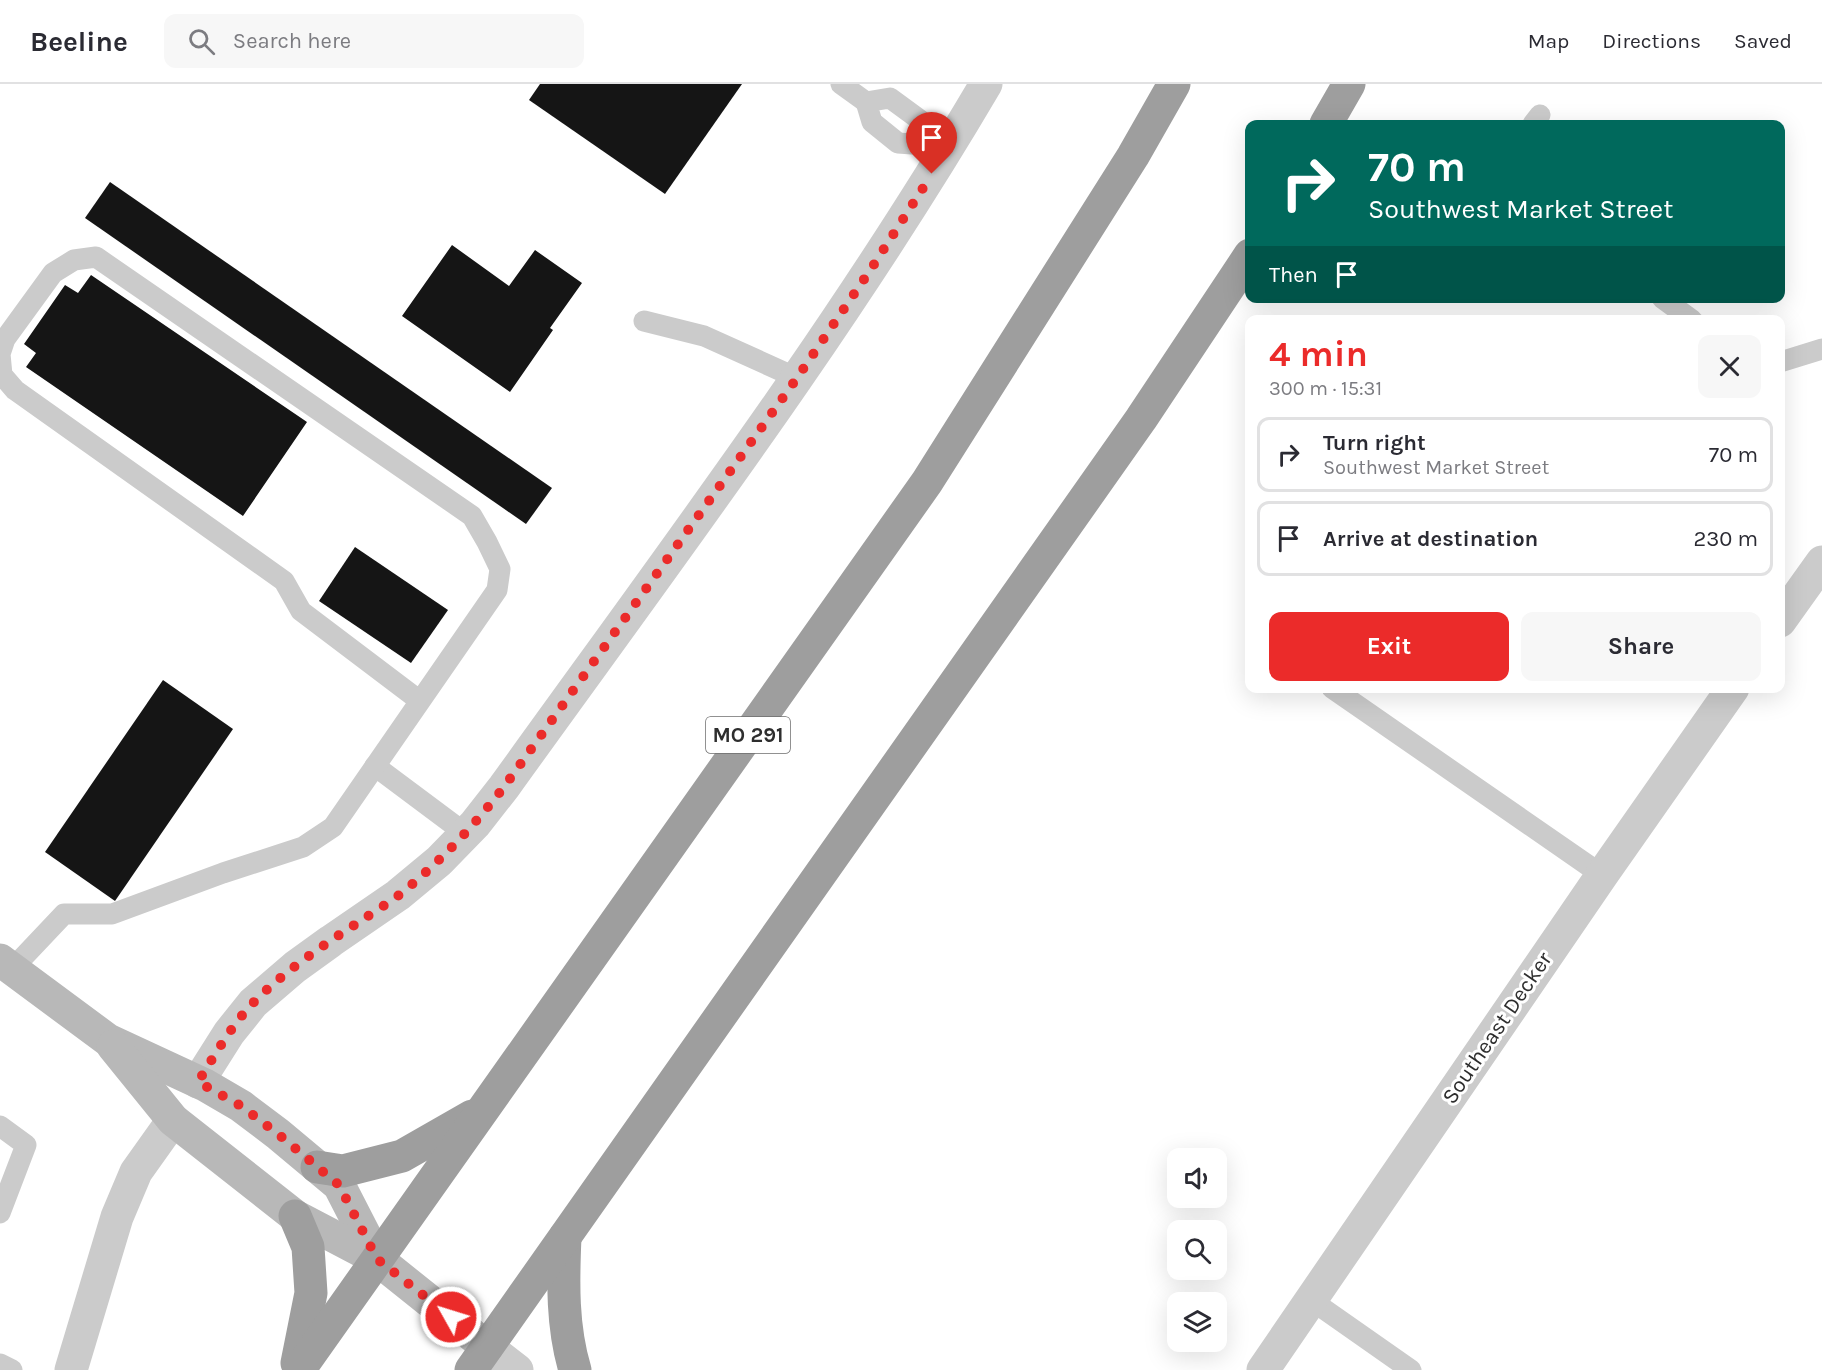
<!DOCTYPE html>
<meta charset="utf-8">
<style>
:root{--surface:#fff;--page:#f7f7f7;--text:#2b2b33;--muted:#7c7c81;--line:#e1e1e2;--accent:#eb2b2a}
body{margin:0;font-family:Karla,sans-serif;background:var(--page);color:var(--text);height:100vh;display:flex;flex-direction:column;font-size:22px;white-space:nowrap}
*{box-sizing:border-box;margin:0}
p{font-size:20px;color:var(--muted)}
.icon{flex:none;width:33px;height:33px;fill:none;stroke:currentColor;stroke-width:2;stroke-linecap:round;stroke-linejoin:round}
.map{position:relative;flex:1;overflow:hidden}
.details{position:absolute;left:1245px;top:231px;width:540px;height:378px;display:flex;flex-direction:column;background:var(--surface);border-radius:12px;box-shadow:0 6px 24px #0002}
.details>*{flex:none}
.banner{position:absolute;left:1245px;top:36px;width:540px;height:183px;border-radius:12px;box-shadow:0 6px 24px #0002;background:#00695c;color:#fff;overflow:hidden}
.fabs{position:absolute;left:1167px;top:1064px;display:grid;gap:12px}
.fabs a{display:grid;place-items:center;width:60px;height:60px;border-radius:12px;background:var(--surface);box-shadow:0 6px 24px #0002;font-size:30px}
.pin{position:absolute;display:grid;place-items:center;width:51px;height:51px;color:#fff;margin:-62px -26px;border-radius:50% 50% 50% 0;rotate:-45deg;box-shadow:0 0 6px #0007}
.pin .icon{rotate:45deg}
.me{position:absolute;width:66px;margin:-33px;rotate:309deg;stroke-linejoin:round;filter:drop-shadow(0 0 4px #0008)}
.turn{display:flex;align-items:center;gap:21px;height:126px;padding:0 24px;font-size:27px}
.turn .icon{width:78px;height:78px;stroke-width:2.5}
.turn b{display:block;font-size:42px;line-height:51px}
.then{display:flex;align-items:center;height:57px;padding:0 24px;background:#0003;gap:12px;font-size:22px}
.round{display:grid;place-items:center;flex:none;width:63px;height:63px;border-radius:12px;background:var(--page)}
.headline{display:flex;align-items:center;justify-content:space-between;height:102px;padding:0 24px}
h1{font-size:36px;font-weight:700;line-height:45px;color:var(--accent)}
.cta{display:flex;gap:12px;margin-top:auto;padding:12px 24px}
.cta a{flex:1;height:69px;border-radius:12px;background:var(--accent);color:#fff;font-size:24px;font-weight:700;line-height:69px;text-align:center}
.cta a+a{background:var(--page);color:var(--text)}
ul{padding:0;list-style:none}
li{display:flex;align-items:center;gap:18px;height:75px;margin:0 12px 9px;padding:0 12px;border:3px solid var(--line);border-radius:12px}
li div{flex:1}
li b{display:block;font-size:22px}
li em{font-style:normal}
header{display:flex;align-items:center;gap:36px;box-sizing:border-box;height:84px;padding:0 30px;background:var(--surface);border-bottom:2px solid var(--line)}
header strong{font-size:28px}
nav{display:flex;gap:33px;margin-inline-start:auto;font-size:21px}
.search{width:420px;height:54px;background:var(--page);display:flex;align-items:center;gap:15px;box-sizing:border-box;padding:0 21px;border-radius:12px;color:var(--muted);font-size:22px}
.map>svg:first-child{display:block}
.building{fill:#151515}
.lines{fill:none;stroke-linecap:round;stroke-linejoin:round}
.service{stroke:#cbcbcb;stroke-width:21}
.minor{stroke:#cbcbcb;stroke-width:33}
.secondary{stroke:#b8b8b8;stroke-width:33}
.trunk{stroke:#9e9e9e;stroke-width:33}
.route{stroke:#eb2b2a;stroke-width:10;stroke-dasharray:0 18}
.labels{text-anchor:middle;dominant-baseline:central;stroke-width:6;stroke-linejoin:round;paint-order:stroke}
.shield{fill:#fff;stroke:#6d6d6d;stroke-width:1.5}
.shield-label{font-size:21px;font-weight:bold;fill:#2e2e2e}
.street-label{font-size:22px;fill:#2e2e2e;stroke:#fff}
</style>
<header>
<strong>Beeline</strong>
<div class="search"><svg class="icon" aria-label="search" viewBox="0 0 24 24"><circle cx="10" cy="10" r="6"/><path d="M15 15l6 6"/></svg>Search here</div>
<nav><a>Map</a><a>Directions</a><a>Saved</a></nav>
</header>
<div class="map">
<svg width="1822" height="1286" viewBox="0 0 1822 1286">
<rect width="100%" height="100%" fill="#fff"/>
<g class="building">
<polygon points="540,0 742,0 665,110 529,16"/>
<polygon points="110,98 552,404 526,440 85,134"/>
<polygon points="452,161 509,202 535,166 582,199 550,244 553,246 510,308 402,232"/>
<polygon points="91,191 307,338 243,432 26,283 36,269 24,260 65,201 78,209"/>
<polygon points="355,463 448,526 411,579 319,517"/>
<polygon points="163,596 233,645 115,817 45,768"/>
</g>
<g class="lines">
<g class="service">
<polyline points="841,0 866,18"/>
<polyline points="1533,40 1540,31"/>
<polyline points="926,61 920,36 890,14 866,18 872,38 898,59 926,61 944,71"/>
<polyline points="1662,214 1692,236"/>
<polyline points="644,237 704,252 797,294"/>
<polyline points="1780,278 1822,265"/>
<polyline points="1332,604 1602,791"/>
<polyline points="375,682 466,750"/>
<polyline points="12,885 64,830 112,830 223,789 303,763 333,743 497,506 500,485 487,458 472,432 96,173 74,176 53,189 5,255 0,270 2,291 15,306 284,497 301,527 420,617"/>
<polyline points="0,1042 26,1061 0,1129"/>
<polyline points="1311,1216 1411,1286"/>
<polyline points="0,1280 12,1286"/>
</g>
<g class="minor">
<polyline points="1780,537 1822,478"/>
<path d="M198,998L229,949L253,919L295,883L331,857L398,811L439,777L475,740L504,703C670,472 842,245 986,0"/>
<polyline points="487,1263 517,1286"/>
<polyline points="71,1286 117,1133 136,1088 173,1036"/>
<polyline points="1263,1286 1602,791 1733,604"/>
</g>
<g class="secondary">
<polyline points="0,876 108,956 205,1001 241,1022 278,1050 339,1101 377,1175"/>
<polyline points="113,962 173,1036 295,1132 377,1175 487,1263"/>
</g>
<g class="trunk">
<polyline points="1326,40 1349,0"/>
<polyline points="317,1083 343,1087 402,1072 472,1032"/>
<polyline points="295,1132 308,1163 311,1209 297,1279"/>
<path d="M565,1153C563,1198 562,1243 575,1286"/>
<polyline points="299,1286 927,398 1133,72 1174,0"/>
<polyline points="471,1286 1141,335 1250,171"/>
</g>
</g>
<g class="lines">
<path class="route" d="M451,1233L377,1175L339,1101L278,1050L241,1022L198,998C215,971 231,942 253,919C283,888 325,860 362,836C374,828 387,820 399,811C439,779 473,743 504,703L797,294L871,185L932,90"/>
</g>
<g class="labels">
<rect class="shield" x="706" y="633" width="84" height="36" rx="4.5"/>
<g class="shield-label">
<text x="748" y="651">MO 291</text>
</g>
<g class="street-label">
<text transform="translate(1497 944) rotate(-56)">Southeast Decker</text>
</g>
</g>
</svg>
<div class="fabs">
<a><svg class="icon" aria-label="sound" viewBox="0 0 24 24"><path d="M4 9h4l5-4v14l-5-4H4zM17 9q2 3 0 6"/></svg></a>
<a><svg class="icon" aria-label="search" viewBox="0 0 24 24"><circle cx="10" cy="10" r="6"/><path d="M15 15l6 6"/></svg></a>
<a><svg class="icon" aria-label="layers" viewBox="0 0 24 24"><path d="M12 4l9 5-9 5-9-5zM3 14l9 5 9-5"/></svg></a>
</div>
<div class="pin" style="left:932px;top:90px;background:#d93025"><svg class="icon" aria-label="arrive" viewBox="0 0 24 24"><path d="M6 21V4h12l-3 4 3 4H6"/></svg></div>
<svg class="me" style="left:451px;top:1233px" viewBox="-20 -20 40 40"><circle r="17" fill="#eb2b2a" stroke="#fff" stroke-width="3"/><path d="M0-11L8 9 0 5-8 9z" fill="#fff"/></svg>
<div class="banner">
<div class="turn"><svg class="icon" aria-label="right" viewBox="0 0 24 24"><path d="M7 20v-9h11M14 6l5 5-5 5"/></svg><div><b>70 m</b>Southwest Market Street</div></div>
<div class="then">Then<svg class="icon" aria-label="arrive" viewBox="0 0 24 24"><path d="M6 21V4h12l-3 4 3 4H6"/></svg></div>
</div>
<section class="details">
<div class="headline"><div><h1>4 min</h1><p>300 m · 15:31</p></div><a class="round"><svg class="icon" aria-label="close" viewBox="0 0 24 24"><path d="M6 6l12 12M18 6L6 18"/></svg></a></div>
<ul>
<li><svg class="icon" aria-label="right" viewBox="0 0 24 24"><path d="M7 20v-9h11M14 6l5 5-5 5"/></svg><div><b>Turn right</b><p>Southwest Market Street</p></div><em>70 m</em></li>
<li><svg class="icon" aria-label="arrive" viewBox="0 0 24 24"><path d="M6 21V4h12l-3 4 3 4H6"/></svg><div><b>Arrive at destination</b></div><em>230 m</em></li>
</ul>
<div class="cta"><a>Exit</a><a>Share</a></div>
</section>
</div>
